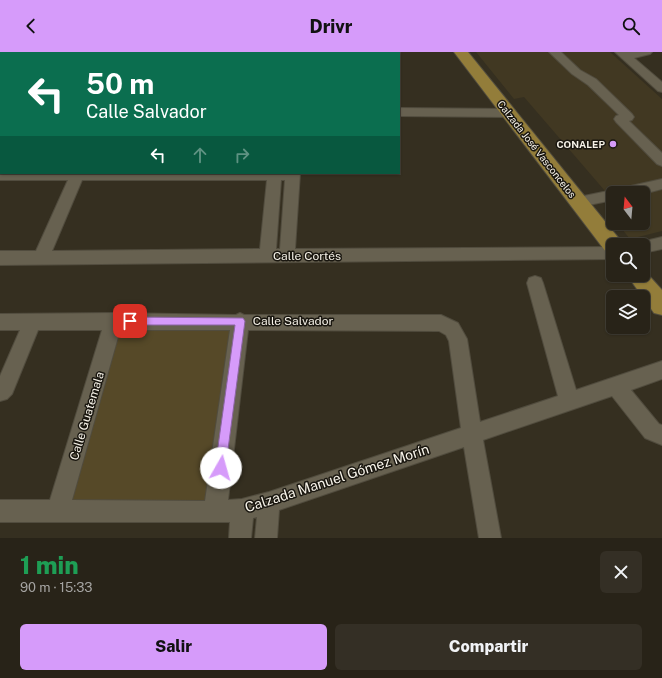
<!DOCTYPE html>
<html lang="es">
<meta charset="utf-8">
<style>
:root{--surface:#282318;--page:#342f25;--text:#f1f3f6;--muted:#a5a4a2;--line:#444037;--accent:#d69bfa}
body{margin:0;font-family:"Public Sans",sans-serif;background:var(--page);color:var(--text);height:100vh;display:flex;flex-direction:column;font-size:15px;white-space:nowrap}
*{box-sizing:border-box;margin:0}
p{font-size:13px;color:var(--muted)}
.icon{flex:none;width:22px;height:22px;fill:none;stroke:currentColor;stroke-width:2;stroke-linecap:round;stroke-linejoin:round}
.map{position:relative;height:486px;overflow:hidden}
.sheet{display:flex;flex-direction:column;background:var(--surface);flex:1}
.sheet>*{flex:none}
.banner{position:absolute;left:0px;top:0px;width:400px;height:122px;box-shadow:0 1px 3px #0004,0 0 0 1px var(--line);background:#0b6e4f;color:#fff;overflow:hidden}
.needle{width:26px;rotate:344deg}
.tools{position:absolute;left:606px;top:134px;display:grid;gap:8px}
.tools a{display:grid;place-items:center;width:44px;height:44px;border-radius:6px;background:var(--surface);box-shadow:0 1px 3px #0004,0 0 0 1px var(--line);font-size:20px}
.pin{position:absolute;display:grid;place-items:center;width:34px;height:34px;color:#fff;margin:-17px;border-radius:8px;box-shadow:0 2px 6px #0006}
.me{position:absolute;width:44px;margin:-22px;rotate:7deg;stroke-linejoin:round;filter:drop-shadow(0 0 3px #0008)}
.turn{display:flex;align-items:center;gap:14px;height:84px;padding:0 20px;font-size:18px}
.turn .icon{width:52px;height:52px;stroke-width:2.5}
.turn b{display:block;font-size:28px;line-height:34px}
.lanes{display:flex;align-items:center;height:38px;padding:0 20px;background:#0003;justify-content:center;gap:20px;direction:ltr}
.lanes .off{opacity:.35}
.round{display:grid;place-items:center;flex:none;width:42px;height:42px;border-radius:6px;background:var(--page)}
.overview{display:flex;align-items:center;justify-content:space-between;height:68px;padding:0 20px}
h1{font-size:24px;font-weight:800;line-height:30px;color:#1e9e55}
.primary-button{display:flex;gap:8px;margin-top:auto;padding:8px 20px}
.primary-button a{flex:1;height:46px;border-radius:6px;background:var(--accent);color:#111;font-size:16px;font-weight:800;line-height:46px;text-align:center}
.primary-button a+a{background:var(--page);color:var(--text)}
header{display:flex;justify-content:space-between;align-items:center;height:52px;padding:0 20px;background:var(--accent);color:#111;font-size:18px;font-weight:800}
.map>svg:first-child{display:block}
.built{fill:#413822}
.green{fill:#564928}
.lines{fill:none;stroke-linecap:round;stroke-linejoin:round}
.minor-casing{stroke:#514c3e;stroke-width:2}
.major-casing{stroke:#514c3e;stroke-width:2}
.minor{fill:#676150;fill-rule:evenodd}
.major{fill:#937d3a;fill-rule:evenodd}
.route{fill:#d69bfa;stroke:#8b65a2}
.poi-dot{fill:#d69bfa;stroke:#1a1710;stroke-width:1.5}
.labels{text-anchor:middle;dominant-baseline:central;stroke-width:3;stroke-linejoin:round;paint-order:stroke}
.far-poi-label{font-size:10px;font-weight:bold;fill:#f7f3e9;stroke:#1a1710;text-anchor:end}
.far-street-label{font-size:10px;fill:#f7f3e9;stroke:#1a1710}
.street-label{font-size:12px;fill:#f7f3e9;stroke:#1a1710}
.near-street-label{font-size:14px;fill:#f7f3e9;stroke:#1a1710}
</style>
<header><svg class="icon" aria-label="back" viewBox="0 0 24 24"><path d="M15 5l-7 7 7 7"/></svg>Drivr<svg class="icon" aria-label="search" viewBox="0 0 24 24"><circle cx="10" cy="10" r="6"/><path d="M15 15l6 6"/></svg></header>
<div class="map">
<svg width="662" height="486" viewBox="0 0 662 486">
<rect width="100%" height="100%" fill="#352f20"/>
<polygon class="built" points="476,0 610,0 662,47 662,179 630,187 617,171 643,171 643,141 613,141 610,138 605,139 524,45 514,47"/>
<polygon class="green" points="119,273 236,273 212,453 64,454"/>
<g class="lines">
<g class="minor-casing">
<g id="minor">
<rect x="290" y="0" width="12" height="1"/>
<polygon points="549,0 561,0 580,18 596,27 632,62 634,65 632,68 629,69 662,101 662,114 657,112 616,70 614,67 616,64 619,63 588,33 572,22"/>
<polygon points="615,0 652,0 650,2 634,6 662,30 662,40 658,39"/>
<rect x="0" y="6" width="1" height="6"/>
<polygon points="399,56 508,57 512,58 514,61 512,64 508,65 399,64"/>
<rect x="0" y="57" width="1" height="8"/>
<path d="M0,118L1,121H300L295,197L613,195V207L0,213V199H36L68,128H0ZM82,128H267L260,197L52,199ZM281,128H285L280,197H276Z"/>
<polygon points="662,127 662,137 643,142 613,141 613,148 579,155 574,154 572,150 574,146 579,145 613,138 616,139 622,136"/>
<polygon points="662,185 662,197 643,201 643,193 636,193 637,191"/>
<path d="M535,224L541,226L543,231L576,338L662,309V327L631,338L659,372L662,373V393L645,386L612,344L483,388L501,486H479L464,395L279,458L277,486H255L257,465L253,466L251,486H229L230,470H0V448H50L102,278H38L12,342L7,347L0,349V324L20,278H0V262L114,261L236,263L240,261L244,263H441L458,271L467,287L480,370L558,344L527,231L529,226ZM120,278H230L205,449L72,448ZM248,278L439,279L446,283L449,289L461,376L269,440L242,447L228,448Z"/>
</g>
</g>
<g class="major-casing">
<g id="major">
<polygon points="454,0 468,0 620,188 622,193 613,193 613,202 606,200"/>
<polygon points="643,217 662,238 662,263 654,261 627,223 643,223"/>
</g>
</g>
<use href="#minor" class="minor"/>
<use href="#major" class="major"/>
</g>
<polygon class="route" points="130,265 243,266 245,269 225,420 221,421 217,420 215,416 235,273 130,273 127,272 125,269 127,266"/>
<circle class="poi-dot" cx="613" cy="92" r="4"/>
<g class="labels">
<g class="far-poi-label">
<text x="605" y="92">CONALEP</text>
</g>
<g class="far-street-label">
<text transform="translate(537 97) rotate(52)">Calzada José Vasconcelos</text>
</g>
<g class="street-label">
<text x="307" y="204">Calle Cortés</text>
<text x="293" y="269">Calle Salvador</text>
<text transform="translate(87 364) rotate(-73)">Calle Guatemala</text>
</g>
<g class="near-street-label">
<text transform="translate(337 426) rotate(-18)">Calzada Manuel Gómez Morín</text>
</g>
</g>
</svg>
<div class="tools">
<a><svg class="needle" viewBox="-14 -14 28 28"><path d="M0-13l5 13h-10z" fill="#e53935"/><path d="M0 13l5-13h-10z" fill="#a5a4a2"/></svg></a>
<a><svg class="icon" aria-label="search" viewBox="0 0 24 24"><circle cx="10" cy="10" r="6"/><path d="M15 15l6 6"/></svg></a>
<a><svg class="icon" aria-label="layers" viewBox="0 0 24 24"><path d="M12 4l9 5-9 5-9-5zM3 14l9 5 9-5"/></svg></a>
</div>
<div class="pin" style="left:130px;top:269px;background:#d93025"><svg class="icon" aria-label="arrive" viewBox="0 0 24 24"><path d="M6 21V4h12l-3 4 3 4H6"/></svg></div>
<svg class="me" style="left:221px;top:416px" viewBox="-20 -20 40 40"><circle r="19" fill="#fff"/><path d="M0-13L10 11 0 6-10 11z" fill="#d69bfa"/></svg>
<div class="banner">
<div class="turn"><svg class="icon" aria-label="left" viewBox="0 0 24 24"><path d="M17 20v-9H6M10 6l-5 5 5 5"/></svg><div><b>50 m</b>Calle Salvador</div></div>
<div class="lanes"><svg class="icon" aria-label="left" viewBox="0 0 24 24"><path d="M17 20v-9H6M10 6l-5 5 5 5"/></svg><svg class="icon off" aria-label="ahead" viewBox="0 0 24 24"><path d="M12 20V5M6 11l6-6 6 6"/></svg><svg class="icon off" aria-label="right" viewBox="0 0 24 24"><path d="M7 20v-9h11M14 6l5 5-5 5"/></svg></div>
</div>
</div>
<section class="sheet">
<div class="overview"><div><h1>1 min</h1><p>90 m · 15:33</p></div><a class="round"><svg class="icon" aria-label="close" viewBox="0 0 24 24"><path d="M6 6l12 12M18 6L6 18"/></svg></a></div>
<div class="primary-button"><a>Salir</a><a>Compartir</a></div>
</section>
